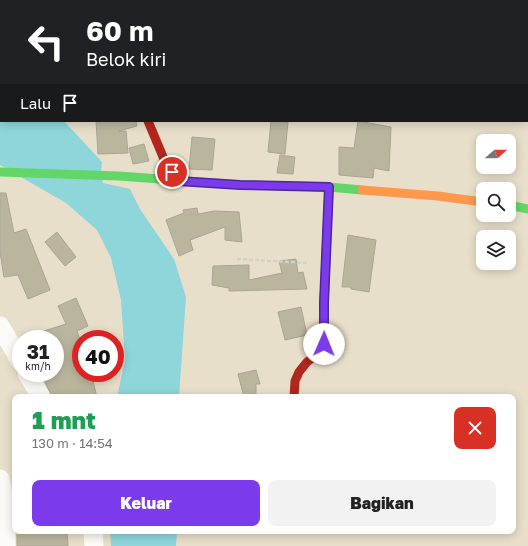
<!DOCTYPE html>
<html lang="id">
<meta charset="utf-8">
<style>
:root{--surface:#fff;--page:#f2f2f2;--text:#222;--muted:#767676;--accent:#7c3aed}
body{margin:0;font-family:"Golos Text",sans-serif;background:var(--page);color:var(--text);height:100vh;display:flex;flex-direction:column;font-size:15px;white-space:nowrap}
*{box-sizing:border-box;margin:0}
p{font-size:13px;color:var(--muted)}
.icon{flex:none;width:22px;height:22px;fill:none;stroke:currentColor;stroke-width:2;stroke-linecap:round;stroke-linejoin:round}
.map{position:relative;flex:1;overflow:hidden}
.side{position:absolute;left:12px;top:394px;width:504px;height:140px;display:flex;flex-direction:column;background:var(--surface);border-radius:8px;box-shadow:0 2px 10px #0003}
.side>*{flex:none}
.top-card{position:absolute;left:0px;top:0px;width:528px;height:122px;box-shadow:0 2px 10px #0003;background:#202124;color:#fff;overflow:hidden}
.needle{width:26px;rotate:70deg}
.fabs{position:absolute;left:476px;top:134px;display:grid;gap:8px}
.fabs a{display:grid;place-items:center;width:40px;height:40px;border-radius:8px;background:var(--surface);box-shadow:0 2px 10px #0003;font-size:20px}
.speed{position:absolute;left:12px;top:330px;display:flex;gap:8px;font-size:20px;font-weight:700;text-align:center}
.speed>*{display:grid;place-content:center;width:52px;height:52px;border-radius:50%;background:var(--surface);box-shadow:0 2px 10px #0003;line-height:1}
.speed small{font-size:10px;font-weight:400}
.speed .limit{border:6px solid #d22;background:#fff;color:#111}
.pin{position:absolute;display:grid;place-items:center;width:34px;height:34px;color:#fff;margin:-17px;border:2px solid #fff;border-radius:50%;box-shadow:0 1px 4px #0007}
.me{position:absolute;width:44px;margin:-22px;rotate:1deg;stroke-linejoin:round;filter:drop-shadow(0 0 3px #0008)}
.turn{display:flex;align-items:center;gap:14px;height:84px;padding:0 20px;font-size:18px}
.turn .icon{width:52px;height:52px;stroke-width:2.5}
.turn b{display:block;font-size:28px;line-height:34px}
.then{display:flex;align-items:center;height:38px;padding:0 20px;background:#0003;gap:8px;font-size:15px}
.round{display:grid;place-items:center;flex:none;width:42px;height:42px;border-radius:8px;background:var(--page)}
.summary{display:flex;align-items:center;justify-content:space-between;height:68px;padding:0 20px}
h1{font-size:24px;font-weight:800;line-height:30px;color:#1e9e55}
.cta{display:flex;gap:8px;margin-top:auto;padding:8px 20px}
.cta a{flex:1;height:46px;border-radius:8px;background:var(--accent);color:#fff;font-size:16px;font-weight:800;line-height:46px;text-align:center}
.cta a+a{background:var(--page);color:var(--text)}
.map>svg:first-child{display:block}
.water{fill:#8ed6da}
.building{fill:#bab69e;stroke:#a9a594}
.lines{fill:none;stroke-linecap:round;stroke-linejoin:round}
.path{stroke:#d3d0c9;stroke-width:2.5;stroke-dasharray:4 2;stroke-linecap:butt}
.street{stroke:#fcfaf7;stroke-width:19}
.fast{stroke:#63d668;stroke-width:9}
.slow{stroke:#ff974d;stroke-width:9}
.jam{stroke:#b3261e;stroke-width:9}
.route-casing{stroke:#51269a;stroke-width:10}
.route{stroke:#7c3aed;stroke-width:7}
</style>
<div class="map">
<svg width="528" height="546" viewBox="0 0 528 546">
<rect width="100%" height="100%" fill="#e8dfca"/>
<g class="water">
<polygon points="0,42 1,121 64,121 102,162 101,173 103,183 130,189 140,209 174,259 186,297 179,397 117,397 125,360 121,300 111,258 97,230 66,203 0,165"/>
<polygon points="110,531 177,531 176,546 111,546"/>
</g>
<g class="building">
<polygon points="96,121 136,121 137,126 119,131 126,131 128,153 98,154"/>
<polygon points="271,121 288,122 285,154 268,152"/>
<polygon points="358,121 391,127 389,171 374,168 373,178 339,175 339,147 354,148"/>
<polygon points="192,137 215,139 212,170 189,169"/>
<polygon points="144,144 149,161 133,164 129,148"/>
<polygon points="280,155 295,157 293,174 277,173"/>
<polygon points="0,193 6,193 14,233 26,229 50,290 28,299 18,275 4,277 0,252"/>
<polygon points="197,208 198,214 214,211 239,212 242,242 225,240 225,227 190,240 193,250 179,256 166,220 184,213 183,210"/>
<polygon points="57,232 76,257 65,266 45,242"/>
<polygon points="348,235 376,240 369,292 351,289 350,287 342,287"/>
<polygon points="296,259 298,273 303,272 307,289 229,291 229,288 212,285 213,266 249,265 249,280 282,273 279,261"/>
<polygon points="76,298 88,326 77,331 81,343 81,373 91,373 97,397 52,397 44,380 46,379 43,373 55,373 55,339 28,339 28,336 66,324 58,306"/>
<polygon points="301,307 307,335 285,340 278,312"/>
<polygon points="256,370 260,384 256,384 256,397 244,397 238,374"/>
<polygon points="67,531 68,546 17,546 17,532"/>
</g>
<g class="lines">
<polyline class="path" points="237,259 307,263"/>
<g class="street">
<polyline points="111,0 111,1"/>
<polyline points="0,326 21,362"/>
<polyline points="27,373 41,397"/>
<path d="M0,479C5,502 6,523 6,546"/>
<polyline points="93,531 94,546"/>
</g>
<g class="fast">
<polyline points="0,172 119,176 240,185 329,187 362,190"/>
<polyline points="509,205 528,209"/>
</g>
<polyline class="slow" points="362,190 438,196 483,202"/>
<g class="jam">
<polyline points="148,121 166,164 178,181"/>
<polyline points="294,397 295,381 299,372 307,362 319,353 324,341 324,303 329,187"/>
</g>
</g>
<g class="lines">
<g class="route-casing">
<polyline id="route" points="172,172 178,181 240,185 329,187 324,303 324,344"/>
</g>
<use href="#route" class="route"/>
</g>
</svg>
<div class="fabs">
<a><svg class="needle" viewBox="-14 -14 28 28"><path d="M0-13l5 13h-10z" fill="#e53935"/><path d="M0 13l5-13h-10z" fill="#767676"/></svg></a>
<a><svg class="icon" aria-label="search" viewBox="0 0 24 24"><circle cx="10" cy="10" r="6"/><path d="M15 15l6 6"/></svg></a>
<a><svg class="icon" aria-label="layers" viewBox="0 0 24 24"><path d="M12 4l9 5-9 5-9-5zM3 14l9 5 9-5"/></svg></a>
</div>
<div class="speed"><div>31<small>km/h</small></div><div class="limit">40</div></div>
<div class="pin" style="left:172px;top:172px;background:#d93025"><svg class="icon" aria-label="arrive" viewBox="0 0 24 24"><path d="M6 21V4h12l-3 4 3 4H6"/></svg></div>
<svg class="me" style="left:324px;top:344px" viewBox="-20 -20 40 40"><circle r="19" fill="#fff"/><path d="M0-13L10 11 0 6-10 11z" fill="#7c3aed"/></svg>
<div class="top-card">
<div class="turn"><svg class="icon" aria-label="left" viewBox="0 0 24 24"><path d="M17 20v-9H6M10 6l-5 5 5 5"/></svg><div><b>60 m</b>Belok kiri</div></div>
<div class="then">Lalu<svg class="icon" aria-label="arrive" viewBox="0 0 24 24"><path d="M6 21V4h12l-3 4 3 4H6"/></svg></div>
</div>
<section class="side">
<div class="summary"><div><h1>1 mnt</h1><p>130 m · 14:54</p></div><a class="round" style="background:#d93025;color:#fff"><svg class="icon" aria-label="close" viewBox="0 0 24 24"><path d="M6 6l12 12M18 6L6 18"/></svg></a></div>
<div class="cta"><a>Keluar</a><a>Bagikan</a></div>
</section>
</div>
